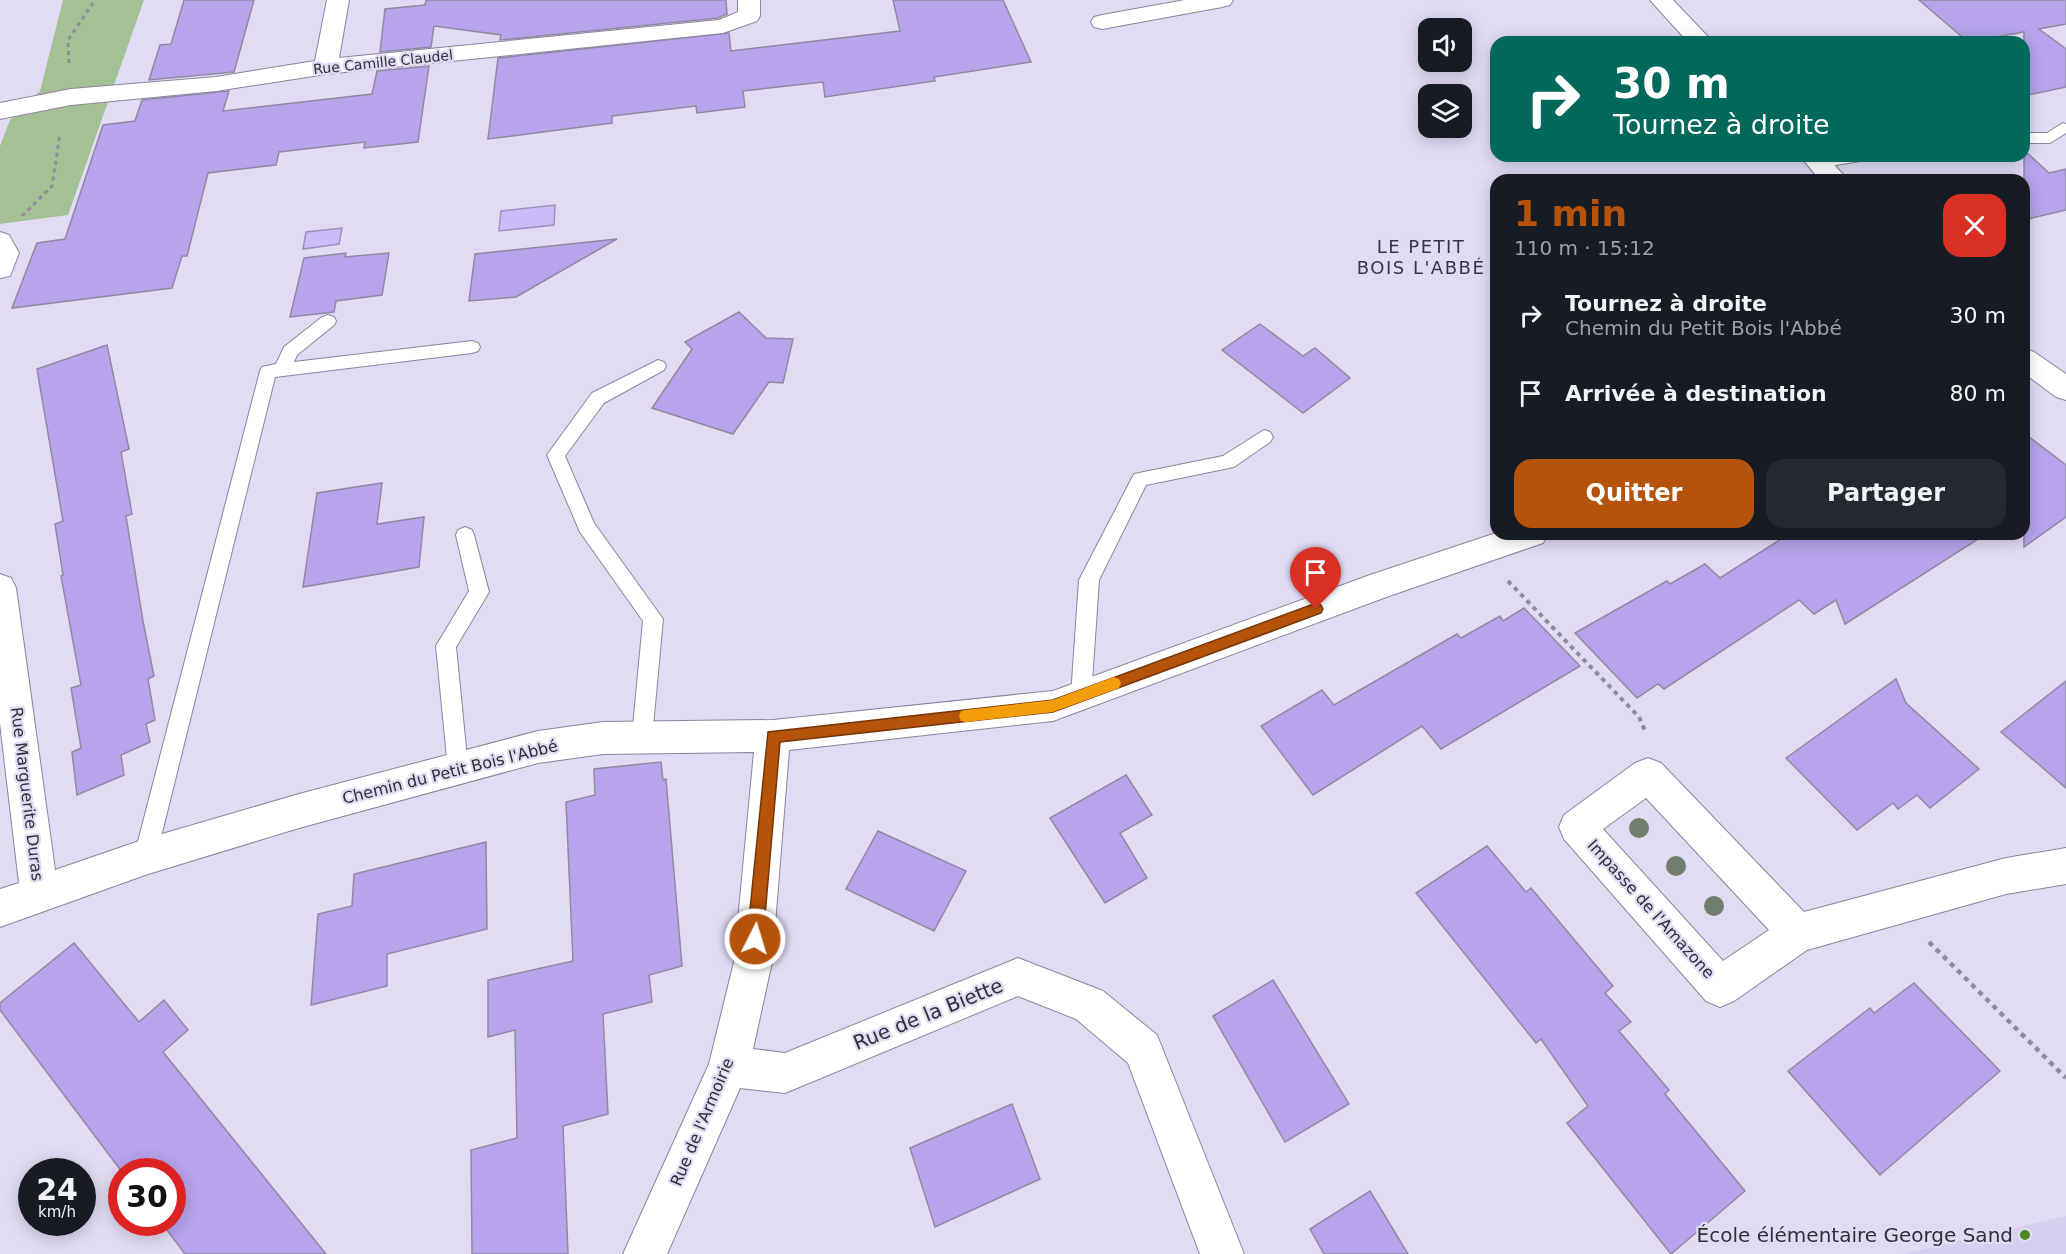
<!DOCTYPE html>
<html lang="fr">
<meta charset="utf-8">
<style>
:root{--surface:#171b24;--page:#242831;--text:#f1f3f6;--muted:#9ea1a6;--accent:#b45309}
body{margin:0;font-family:"DejaVu Sans",sans-serif;background:var(--page);color:var(--text);height:100vh;display:flex;flex-direction:column;font-size:22px;white-space:nowrap}
*{box-sizing:border-box;margin:0}
p{font-size:20px;color:var(--muted)}
.icon{flex:none;width:33px;height:33px;fill:none;stroke:currentColor;stroke-width:2;stroke-linecap:round;stroke-linejoin:round}
.map{position:relative;flex:1;overflow:hidden}
.sheet{position:absolute;left:1490px;top:174px;width:540px;height:366px;display:flex;flex-direction:column;background:var(--surface);border-radius:18px;box-shadow:0 3px 15px #0003}
.sheet>*{flex:none}
.banner{position:absolute;left:1490px;top:36px;width:540px;height:126px;border-radius:18px;box-shadow:0 3px 15px #0003;background:#00695c;color:#fff;overflow:hidden}
.controls{position:absolute;left:1418px;top:18px;display:grid;gap:12px}
.controls a{display:grid;place-items:center;width:54px;height:54px;border-radius:12px;background:var(--surface);box-shadow:0 3px 15px #0003;font-size:30px}
.speed{position:absolute;left:18px;top:1158px;display:flex;gap:12px;font-size:30px;font-weight:700;text-align:center}
.speed>*{display:grid;place-content:center;width:78px;height:78px;border-radius:50%;background:var(--surface);box-shadow:0 3px 15px #0003;line-height:1}
.speed small{font-size:15px;font-weight:400}
.speed .limit{border:9px solid #d22;background:#fff;color:#111}
.pin{position:absolute;display:grid;place-items:center;width:51px;height:51px;color:#fff;margin:-62px -26px;border-radius:50% 50% 50% 0;rotate:-45deg;box-shadow:0 0 6px #0007}
.pin .icon{rotate:45deg}
.me{position:absolute;width:66px;margin:-33px;rotate:5deg;stroke-linejoin:round;filter:drop-shadow(0 0 4px #0008)}
.turn{display:flex;align-items:center;gap:21px;height:126px;padding:0 24px;font-size:27px}
.turn .icon{width:78px;height:78px;stroke-width:2.5}
.turn b{display:block;font-size:42px;line-height:51px}
.round{display:grid;place-items:center;flex:none;width:63px;height:63px;border-radius:18px;background:var(--page)}
.head{display:flex;align-items:center;justify-content:space-between;height:102px;padding:0 24px}
h1{font-size:36px;font-weight:700;line-height:45px;color:var(--accent)}
.primary-button{display:flex;gap:12px;margin-top:auto;padding:12px 24px}
.primary-button a{flex:1;height:69px;border-radius:18px;background:var(--accent);color:#fff;font-size:24px;font-weight:700;line-height:69px;text-align:center}
.primary-button a+a{background:var(--page);color:var(--text)}
ul{padding:0;list-style:none}
li{display:flex;align-items:center;gap:18px;height:78px;padding:0 24px}
li div{flex:1}
li b{display:block;font-size:22px}
li em{font-style:normal}
.map>svg:first-child{display:block}
.built{fill:#d7cfef}
.green{fill:#a3c194}
.water{fill:#cbbcf7;stroke:#9d92be;stroke-width:1.5}
.building{fill:#b7a4ec;stroke:#8f8aa1;stroke-width:1.5}
.lines{fill:none;stroke-linecap:round;stroke-linejoin:round}
.service-casing{stroke:#8b859c;stroke-width:2}
.minor-casing{stroke:#8b859c;stroke-width:2}
.path-far2{stroke:#908c9d;stroke-width:3;stroke-dasharray:4 4;stroke-linecap:butt}
.path-far1{stroke:#908c9d;stroke-width:4;stroke-dasharray:4.5 4.5;stroke-linecap:butt}
.path{stroke:#908c9d;stroke-width:4.5;stroke-dasharray:5 5;stroke-linecap:butt}
.service{fill:#fff;fill-rule:evenodd}
.minor{fill:#fff;fill-rule:evenodd}
.tree{fill:#717e6e}
.route{fill:#b45309;stroke:#753606;stroke-width:1.5}
.slow{fill:#f59e0b}
.poi-dot{fill:#4e8825;stroke:#e1dbf4;stroke-width:2}
.labels{text-anchor:middle;dominant-baseline:central;stroke-width:4.5;stroke-linejoin:round;paint-order:stroke}
.far-street-label{font-size:14px;fill:#312f38;stroke:#e1dbf4}
.street-label{font-size:16px;fill:#312f38;stroke:#e1dbf4}
.neighbourhood-label{font-size:18px;letter-spacing:1.5px;fill:#393448;stroke:#e1dbf4}
.near-street-label{font-size:20px;fill:#312f38;stroke:#e1dbf4}
.near-poi-label{font-size:20px;fill:#312f38;stroke:#e1dbf4;text-anchor:end}
</style>
<div class="map">
<svg width="2066" height="1254" viewBox="0 0 2066 1254">
<rect width="100%" height="100%" fill="#e1dbf4"/>
<polygon class="built" points="2066,1216 2066,1254 1903,1254"/>
<polygon class="green" points="63,0 144,0 68,215 0,224 0,146 10,120 40,91"/>
<g class="water">
<polygon points="555,205 554,225 499,231 501,211"/>
<polygon points="342,228 339,244 303,249 306,232"/>
</g>
<g class="building">
<polygon points="184,0 254,0 234,72 149,80 160,45 171,44"/>
<polygon points="426,0 726,0 727,14 718,18 500,40 501,35 434,26 431,47 380,52 385,9 425,5"/>
<polygon points="893,0 1003,0 1031,62 934,77 935,81 825,97 823,82 743,91 745,107 697,113 696,106 612,116 612,123 488,139 498,58 729,33 731,51 900,31"/>
<polygon points="1919,0 2066,0 2066,24 2039,29 2066,49 2066,87 2024,96 2024,32 1968,42"/>
<polygon points="429,66 418,142 364,148 365,142 279,152 276,165 208,173 187,256 182,256 172,288 12,308 37,243 65,239 103,125 135,121 142,100 229,91 223,111 372,94 377,71"/>
<polygon points="2024,150 2049,173 2066,169 2066,210 2024,220"/>
<polygon points="617,239 516,297 469,301 475,254"/>
<polygon points="346,253 345,257 389,253 382,295 336,301 334,312 290,317 304,258"/>
<polygon points="739,312 766,338 793,339 783,383 769,382 733,434 652,408 692,349 685,342"/>
<polygon points="1260,324 1303,356 1315,348 1350,378 1303,413 1222,350"/>
<polygon points="107,345 129,449 121,452 132,514 126,516 143,621 154,676 148,679 155,720 146,724 150,742 121,755 124,775 77,795 72,752 81,748 71,688 81,685 61,576 63,575 55,524 63,521 37,369"/>
<polygon points="2024,433 2066,465 2066,517 2024,547"/>
<polygon points="382,483 377,524 424,517 419,567 303,587 317,493"/>
<polygon points="1789,534 1986,534 1845,624 1836,600 1814,614 1799,600 1664,689 1658,684 1637,698 1575,633 1667,581 1670,584 1705,564 1720,578"/>
<polygon points="1524,608 1580,666 1441,749 1422,726 1313,795 1261,726 1322,690 1334,705 1457,634 1461,638 1500,616 1503,621"/>
<polygon points="1896,679 1906,703 1979,769 1930,808 1917,795 1898,809 1893,803 1857,830 1786,758"/>
<polygon points="2066,681 2066,788 2001,732"/>
<polygon points="661,762 663,780 666,779 682,966 649,975 652,1002 603,1014 608,1114 563,1126 568,1254 472,1254 471,1150 517,1138 515,1030 488,1037 488,980 573,961 566,802 595,795 594,769"/>
<polygon points="1126,775 1152,815 1120,833 1147,878 1105,903 1050,818"/>
<polygon points="878,831 966,871 934,931 846,889"/>
<polygon points="486,842 487,929 387,954 387,986 311,1005 318,914 352,906 354,874"/>
<polygon points="1487,846 1526,892 1531,888 1613,986 1605,993 1631,1022 1619,1031 1669,1090 1665,1094 1745,1191 1671,1254 1567,1123 1588,1106 1541,1039 1536,1043 1416,893"/>
<polygon points="74,943 139,1022 164,1000 188,1030 163,1052 326,1254 185,1254 161,1222 172,1222 172,1172 122,1172 0,1010 0,1003"/>
<polygon points="1273,980 1349,1104 1285,1142 1213,1016"/>
<polygon points="1914,983 2000,1071 1880,1175 1788,1071 1870,1008 1874,1013"/>
<polygon points="1012,1104 1040,1179 935,1227 910,1148"/>
<polygon points="1370,1191 1408,1254 1324,1254 1310,1229"/>
</g>
<g class="lines">
<g class="service-casing">
<g id="service">
<polygon points="2063,123 2066,124 2066,133 2050,143 2024,143 2024,133 2047,133"/>
<polygon points="1832,156 1867,156 1860,161 1819,168 1812,163 1814,160"/>
<polygon points="328,315 334,317 336,321 334,325 297,355 294,362 472,341 478,343 480,347 478,351 472,353 275,377 156,857 153,864 145,868 137,864 134,857 260,371 262,367 276,364 284,347 322,317"/>
<polygon points="658,360 664,362 666,366 664,370 604,403 565,456 594,523 663,619 652,737 649,744 642,746 635,744 632,737 643,621 580,532 547,455 592,393"/>
<polygon points="1264,430 1270,432 1273,437 1270,442 1234,467 1146,485 1099,580 1091,696 1088,702 1081,705 1074,702 1071,696 1079,580 1134,474 1223,456"/>
<polygon points="465,527 472,530 474,535 489,592 456,647 468,768 465,775 458,778 451,775 448,768 436,646 469,591 456,535 458,530"/>
</g>
</g>
<g class="minor-casing">
<g id="minor">
<polygon points="327,0 349,0 339,58 719,20 738,12 738,0 760,0 760,16 757,21 723,33 326,74 216,91 71,105 0,119 0,103 71,89 216,77 315,61"/>
<polygon points="1185,0 1233,0 1230,5 1222,7 1102,29 1094,27 1091,22 1094,17 1102,15"/>
<polygon points="1650,0 1673,0 1713,42 1688,42"/>
<polygon points="1800,156 1826,156 1848,180 1820,180"/>
<polygon points="0,232 9,235 19,253 10,276 0,278"/>
<polygon points="2024,348 2034,352 2066,374 2066,400 2056,397 2024,373"/>
<polygon points="1496,533 1548,534 1543,543 1389,596 1053,721 789,750 772,962 753,1049 785,1053 1018,958 1103,991 1157,1035 1244,1254 1200,1254 1128,1063 1076,1019 1018,996 785,1093 740,1088 667,1254 623,1254 709,1064 734,962 754,752 603,754 538,763 299,828 145,875 0,927 0,889 19,883 0,723 0,574 11,578 16,588 55,870 145,839 299,794 538,731 603,722 773,720 1053,691 1370,575"/>
<path d="M1648,758L1661,763L1804,912L2006,858L2066,848V884L2006,894L1807,950L1734,1001L1720,1007L1706,1001L1564,839L1559,827L1564,815L1635,763ZM1646,798L1769,930L1723,961L1603,829Z"/>
</g>
</g>
<g class="path-far2">
<polyline points="69,63 68,40 95,0"/>
<polyline points="22,216 52,186 60,134"/>
</g>
<polyline class="path-far1" points="1508,581 1639,717 1646,733"/>
<polyline class="path" points="1929,942 2066,1078"/>
<use href="#service" class="service"/>
<use href="#minor" class="minor"/>
</g>
<g class="tree">
<circle cx="1639" cy="828" r="10"/>
<circle cx="1676" cy="866" r="10"/>
<circle cx="1714" cy="906" r="10"/>
</g>
<polygon class="route" points="1316,603 1321,605 1323,609 1321,613 1053,712 780,742 763,939 761,945 755,947 749,945 747,939 768,732 1053,700"/>
<polygon class="slow" points="1114,677 1119,679 1121,683 1119,688 1053,712 966,722 961,721 959,716 961,711 966,710 1053,700"/>
<circle class="poi-dot" cx="2025" cy="1235" r="6"/>
<g class="labels">
<g class="far-street-label">
<text transform="translate(383 62) rotate(-6)">Rue Camille Claudel</text>
</g>
<g class="street-label">
<text transform="translate(450 772) rotate(-14)">Chemin du Petit Bois l'Abbé</text>
<text transform="translate(27 794) rotate(83)">Rue Marguerite Duras</text>
<text transform="translate(1651 909) rotate(48)">Impasse de l'Amazone</text>
<text transform="translate(702 1122) rotate(-67)">Rue de l'Armoirie</text>
</g>
<g class="neighbourhood-label">
<text x="1421" y="246">LE PETIT<tspan x="1421" dy="21">BOIS L'ABBÉ</tspan></text>
</g>
<g class="near-street-label">
<text transform="translate(928 1014) rotate(-22)">Rue de la Biette</text>
</g>
<g class="near-poi-label">
<text x="2013" y="1235">École élémentaire George Sand</text>
</g>
</g>
</svg>
<div class="controls">
<a><svg class="icon" aria-label="sound" viewBox="0 0 24 24"><path d="M4 9h4l5-4v14l-5-4H4zM17 9q2 3 0 6"/></svg></a>
<a><svg class="icon" aria-label="layers" viewBox="0 0 24 24"><path d="M12 4l9 5-9 5-9-5zM3 14l9 5 9-5"/></svg></a>
</div>
<div class="speed"><div>24<small>km/h</small></div><div class="limit">30</div></div>
<div class="pin" style="left:1316px;top:609px;background:#d93025"><svg class="icon" aria-label="arrive" viewBox="0 0 24 24"><path d="M6 21V4h12l-3 4 3 4H6"/></svg></div>
<svg class="me" style="left:755px;top:939px" viewBox="-20 -20 40 40"><circle r="17" fill="#b45309" stroke="#fff" stroke-width="3"/><path d="M0-11L8 9 0 5-8 9z" fill="#fff"/></svg>
<div class="banner">
<div class="turn"><svg class="icon" aria-label="right" viewBox="0 0 24 24"><path d="M7 20v-9h11M14 6l5 5-5 5"/></svg><div><b>30 m</b>Tournez à droite</div></div>
</div>
<section class="sheet">
<div class="head"><div><h1>1 min</h1><p>110 m · 15:12</p></div><a class="round" style="background:#d93025;color:#fff"><svg class="icon" aria-label="close" viewBox="0 0 24 24"><path d="M6 6l12 12M18 6L6 18"/></svg></a></div>
<ul>
<li><svg class="icon" aria-label="right" viewBox="0 0 24 24"><path d="M7 20v-9h11M14 6l5 5-5 5"/></svg><div><b>Tournez à droite</b><p>Chemin du Petit Bois l'Abbé</p></div><em>30 m</em></li>
<li><svg class="icon" aria-label="arrive" viewBox="0 0 24 24"><path d="M6 21V4h12l-3 4 3 4H6"/></svg><div><b>Arrivée à destination</b></div><em>80 m</em></li>
</ul>
<div class="primary-button"><a>Quitter</a><a>Partager</a></div>
</section>
</div>
